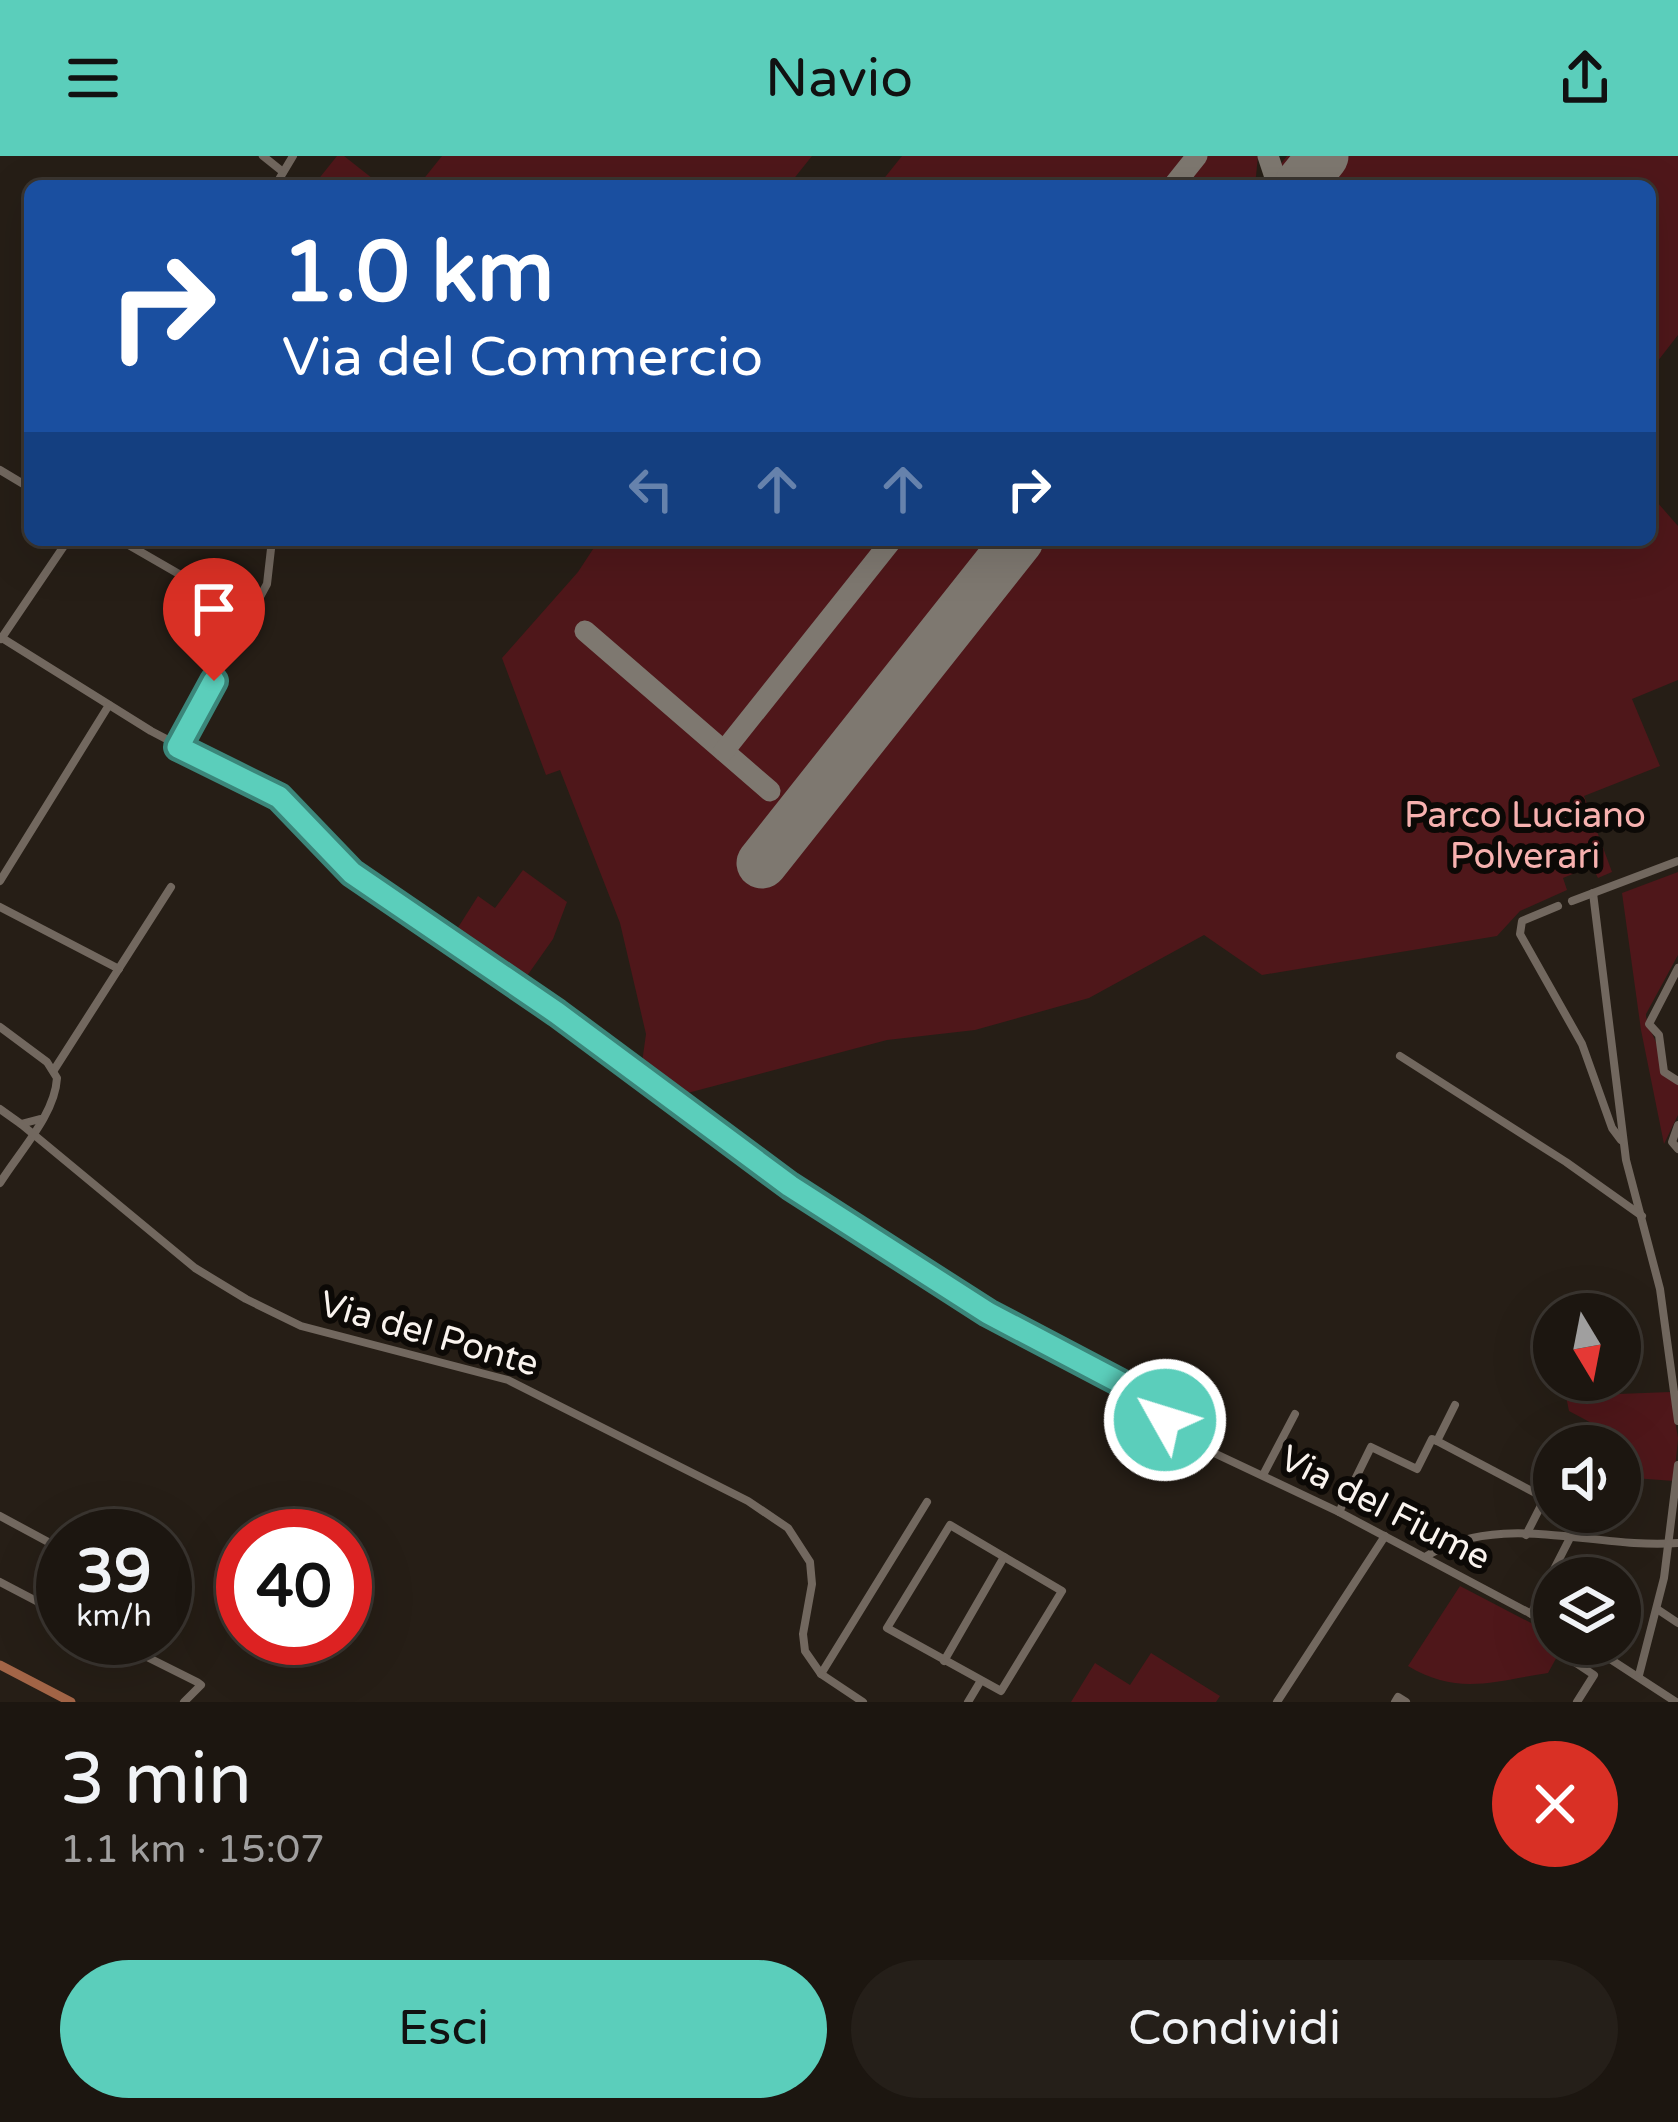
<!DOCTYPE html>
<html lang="it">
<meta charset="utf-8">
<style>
:root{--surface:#1c1610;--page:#251f19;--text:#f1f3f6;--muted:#a09f9f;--line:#3a3530;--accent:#5bcebb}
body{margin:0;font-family:"Varela Round",sans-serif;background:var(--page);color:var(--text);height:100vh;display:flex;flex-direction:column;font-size:45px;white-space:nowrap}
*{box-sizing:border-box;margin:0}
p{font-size:39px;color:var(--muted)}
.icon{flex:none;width:66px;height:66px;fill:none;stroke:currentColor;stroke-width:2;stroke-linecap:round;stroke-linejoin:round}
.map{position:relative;height:1546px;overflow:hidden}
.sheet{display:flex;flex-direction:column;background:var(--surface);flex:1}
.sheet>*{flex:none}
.banner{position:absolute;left:24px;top:24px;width:1632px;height:366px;border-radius:18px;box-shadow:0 12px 48px #0002,0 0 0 3px var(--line);background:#1a4fa0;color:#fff;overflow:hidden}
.needle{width:78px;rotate:170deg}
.buttons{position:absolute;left:1533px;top:1137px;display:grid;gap:24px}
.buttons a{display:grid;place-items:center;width:108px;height:108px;border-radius:50%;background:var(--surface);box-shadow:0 12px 48px #0002,0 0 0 3px var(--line);font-size:60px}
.speed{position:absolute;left:36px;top:1353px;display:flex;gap:24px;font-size:60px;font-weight:700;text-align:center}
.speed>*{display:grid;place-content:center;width:156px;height:156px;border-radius:50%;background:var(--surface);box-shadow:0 12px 48px #0002,0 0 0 3px var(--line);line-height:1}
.speed small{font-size:30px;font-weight:400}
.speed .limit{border:18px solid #d22;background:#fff;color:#111}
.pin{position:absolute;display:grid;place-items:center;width:102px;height:102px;color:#fff;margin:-123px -51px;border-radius:50% 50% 50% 0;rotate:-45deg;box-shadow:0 0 12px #0007}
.pin .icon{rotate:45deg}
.me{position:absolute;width:132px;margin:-66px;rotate:309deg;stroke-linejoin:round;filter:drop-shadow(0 0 9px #0008)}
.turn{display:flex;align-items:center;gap:42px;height:252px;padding:0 60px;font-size:54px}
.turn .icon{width:156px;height:156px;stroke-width:2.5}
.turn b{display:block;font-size:84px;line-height:102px}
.lanes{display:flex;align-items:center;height:114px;padding:0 60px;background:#0003;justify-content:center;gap:60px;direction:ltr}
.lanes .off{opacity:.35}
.round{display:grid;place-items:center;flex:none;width:126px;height:126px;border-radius:63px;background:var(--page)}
.head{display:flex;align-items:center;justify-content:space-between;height:204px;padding:0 60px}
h1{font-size:72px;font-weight:600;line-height:90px}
.cta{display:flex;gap:24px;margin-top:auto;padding:24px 60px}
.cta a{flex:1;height:138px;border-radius:72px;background:var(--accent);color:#111;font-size:48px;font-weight:600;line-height:138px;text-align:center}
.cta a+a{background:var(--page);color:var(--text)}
header{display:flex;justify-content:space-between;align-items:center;height:156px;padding:0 60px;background:var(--accent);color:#111;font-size:54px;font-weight:600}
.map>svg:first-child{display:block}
.green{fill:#4f171a}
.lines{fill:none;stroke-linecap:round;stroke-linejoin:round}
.taxiway{stroke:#7e7870;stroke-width:21}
.runway{stroke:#7e7870;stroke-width:51}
.minor{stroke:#72685f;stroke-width:8}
.major{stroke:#a36547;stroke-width:9}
.route-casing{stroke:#3b867a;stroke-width:30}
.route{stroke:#5bcebb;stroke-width:21}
.labels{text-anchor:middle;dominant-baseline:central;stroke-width:12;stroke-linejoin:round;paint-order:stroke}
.park-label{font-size:36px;fill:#f7b1af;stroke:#0c0906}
.street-label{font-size:36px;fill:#f9f3ee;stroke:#0c0906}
</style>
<header><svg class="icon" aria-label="menu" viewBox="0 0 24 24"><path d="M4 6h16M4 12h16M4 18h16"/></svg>Navio<svg class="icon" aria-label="share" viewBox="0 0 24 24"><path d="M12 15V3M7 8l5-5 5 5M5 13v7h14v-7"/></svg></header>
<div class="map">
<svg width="1678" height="1546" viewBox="0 0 1678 1546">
<rect width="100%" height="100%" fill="#261e16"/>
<g class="green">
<polygon points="337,0 344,0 382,30 313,30"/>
<polygon points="442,0 812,0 788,30 418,30"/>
<polygon points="902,0 1258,0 1255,30 878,30"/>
<polygon points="1287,0 1678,0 1678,179 1650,215 1650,30 1264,30"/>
<polygon points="1650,338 1678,370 1678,524 1632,543 1660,610 1584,640 1612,716 1598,722 1592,710 1563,722 1567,734 1520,755 1497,780 1262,819 1204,779 1089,842 975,874 887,884 680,939 641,914 646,878 620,767 560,614 546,619 502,502 578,416 599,384 1650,384"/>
<polygon points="523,714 567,746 553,783 522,827 452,781 478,740 495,752"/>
<path d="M1678,716V799L1646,858C1646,874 1661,886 1658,901L1665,913L1678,922V959L1664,988L1641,874L1622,737Z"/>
<polygon points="1670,1236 1678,1282 1674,1325 1620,1321 1620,1290 1588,1290 1599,1271 1569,1255 1566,1240"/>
<path d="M1460,1430L1554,1479V1488H1564L1548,1517C1493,1525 1458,1540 1408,1510Z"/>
<polygon points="1151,1497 1220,1540 1216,1546 1071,1546 1095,1507 1130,1529"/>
</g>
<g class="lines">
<g class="taxiway">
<polyline points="1268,0 1278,30"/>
<polyline points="1173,30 1197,0"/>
<polyline points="585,475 770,635"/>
<polyline points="724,595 892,384"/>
</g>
<g class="runway">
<polyline points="1299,30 1323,0"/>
<polyline points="762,707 1018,384"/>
</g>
<g class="minor">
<polyline points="263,0 283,16"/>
<polyline points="275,30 293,0"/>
<polyline points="0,314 30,332"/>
<polyline points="120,384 250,459"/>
<polyline points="2,482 151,575 279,642 352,717 632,910 790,1030 936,1125 1011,1170 1123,1228 1197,1289 1339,1356 1554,1470"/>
<polyline points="1,483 68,384"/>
<polyline points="178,591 267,428 272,384"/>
<polyline points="0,725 109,549"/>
<polyline points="1593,737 1626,1004 1660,1133 1678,1265"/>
<polyline points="1572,745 1678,705"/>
<polyline points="1558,750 1522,765 1520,778 1582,888 1612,972 1621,984"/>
<polyline points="0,751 119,813"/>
<polyline points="1678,812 1649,868 1659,879 1664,916 1678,925"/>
<path d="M0,871L47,906L57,922C55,959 19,996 0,1027"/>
<polyline points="1400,900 1566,1006 1642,1060"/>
<polyline points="54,914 171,731"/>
<polyline points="0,953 21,968 40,963"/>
<polyline points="21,968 195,1112 246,1143 301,1170 508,1224 748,1345 788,1372 810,1406 812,1428 803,1478 805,1495 821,1518 863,1546"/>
<polyline points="1678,969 1672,986 1678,993"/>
<polyline points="1437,1285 1545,1342"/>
<polyline points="1572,1290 1578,1278"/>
<polyline points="1263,1319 1295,1258"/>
<polyline points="1339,1356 1371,1291 1417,1313 1432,1283 1437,1285 1455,1249"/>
<polyline points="0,1360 63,1394"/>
<polygon points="950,1369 1062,1435 1001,1535 887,1472"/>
<polyline points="1526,1379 1554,1324"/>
<polyline points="121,1380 123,1376"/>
<path d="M1425,1401C1500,1353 1596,1394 1678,1387"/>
<polyline points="0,1426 63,1459"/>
<polyline points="1657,1453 1678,1467"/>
<polyline points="1531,1458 1571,1380"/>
<polyline points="109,1482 197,1526 201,1529 184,1546"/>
<polyline points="1587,1488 1676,1546"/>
<polyline points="944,1505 1004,1401"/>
<polyline points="1576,1507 1594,1519 1577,1546"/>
<polyline points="821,1518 927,1346"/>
<polyline points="1639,1519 1664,1422 1678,1309"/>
<polyline points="968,1546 980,1526"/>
<polyline points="1277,1546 1385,1380"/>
<polyline points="1395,1546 1398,1541 1406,1546"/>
</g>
<polyline class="major" points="0,1509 71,1546"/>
</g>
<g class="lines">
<g class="route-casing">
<polyline id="route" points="214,525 178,591 279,641 352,717 557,857 790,1030 988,1157 1123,1228 1165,1264"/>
</g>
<use href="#route" class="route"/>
</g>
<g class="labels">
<g class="park-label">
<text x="1525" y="659">Parco Luciano<tspan x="1525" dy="41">Polverari</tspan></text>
</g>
<g class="street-label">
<text transform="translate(429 1178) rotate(16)">Via del Ponte</text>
<text transform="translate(1385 1352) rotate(27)">Via del Fiume</text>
</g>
</g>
</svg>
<div class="buttons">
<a><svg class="needle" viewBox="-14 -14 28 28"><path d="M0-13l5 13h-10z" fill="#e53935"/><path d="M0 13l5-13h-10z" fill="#a09f9f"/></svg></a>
<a><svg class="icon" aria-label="sound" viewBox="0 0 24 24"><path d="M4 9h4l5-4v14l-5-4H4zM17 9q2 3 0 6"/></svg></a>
<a><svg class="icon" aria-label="layers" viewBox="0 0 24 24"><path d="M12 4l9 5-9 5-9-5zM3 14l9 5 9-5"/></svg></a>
</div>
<div class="speed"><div>39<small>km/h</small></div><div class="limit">40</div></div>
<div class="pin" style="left:214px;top:525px;background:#d93025"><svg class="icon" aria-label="arrive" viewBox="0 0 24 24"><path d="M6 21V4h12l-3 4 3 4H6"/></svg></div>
<svg class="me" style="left:1165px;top:1264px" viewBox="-20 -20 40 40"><circle r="17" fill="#5bcebb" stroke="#fff" stroke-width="3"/><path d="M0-11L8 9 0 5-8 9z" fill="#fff"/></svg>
<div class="banner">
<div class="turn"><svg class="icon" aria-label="right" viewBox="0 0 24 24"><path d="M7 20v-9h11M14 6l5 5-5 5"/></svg><div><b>1.0 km</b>Via del Commercio</div></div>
<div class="lanes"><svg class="icon off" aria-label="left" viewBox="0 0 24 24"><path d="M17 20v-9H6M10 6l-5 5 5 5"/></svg><svg class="icon off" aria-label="ahead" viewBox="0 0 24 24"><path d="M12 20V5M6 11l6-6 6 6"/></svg><svg class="icon off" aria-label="ahead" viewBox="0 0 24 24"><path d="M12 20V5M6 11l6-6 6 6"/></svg><svg class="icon" aria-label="right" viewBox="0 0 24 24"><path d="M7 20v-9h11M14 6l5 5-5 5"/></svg></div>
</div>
</div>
<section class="sheet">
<div class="head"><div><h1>3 min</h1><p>1.1 km · 15:07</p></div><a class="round" style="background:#d93025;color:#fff"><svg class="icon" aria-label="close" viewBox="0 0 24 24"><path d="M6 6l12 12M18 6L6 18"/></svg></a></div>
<div class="cta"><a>Esci</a><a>Condividi</a></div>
</section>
